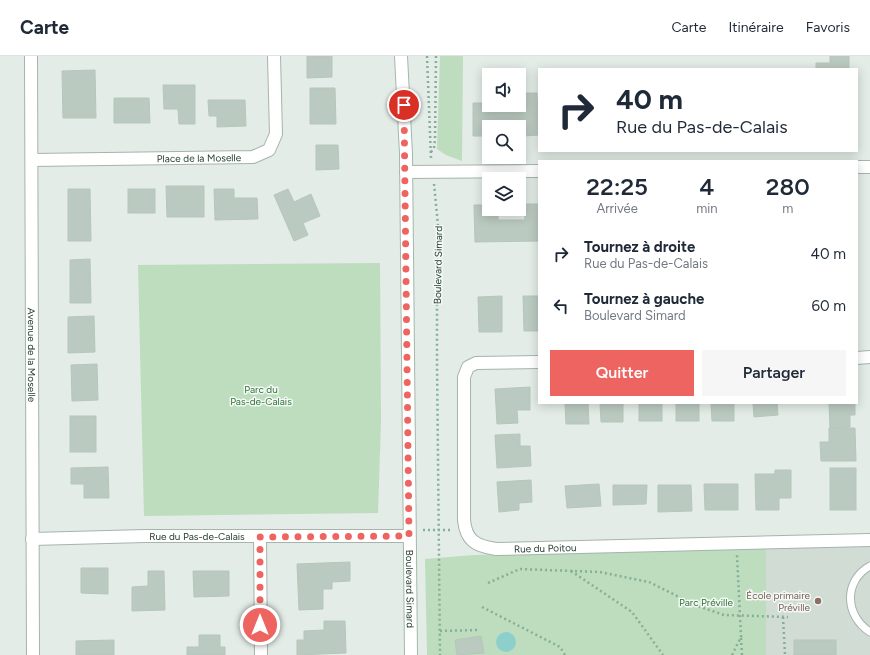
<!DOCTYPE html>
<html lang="fr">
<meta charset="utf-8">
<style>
:root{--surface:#fff;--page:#f6f6f7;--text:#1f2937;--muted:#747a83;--line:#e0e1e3;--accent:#ed6460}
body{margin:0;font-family:Figtree,sans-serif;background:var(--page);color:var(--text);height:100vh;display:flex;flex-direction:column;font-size:15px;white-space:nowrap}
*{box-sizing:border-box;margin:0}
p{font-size:13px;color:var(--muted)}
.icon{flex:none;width:22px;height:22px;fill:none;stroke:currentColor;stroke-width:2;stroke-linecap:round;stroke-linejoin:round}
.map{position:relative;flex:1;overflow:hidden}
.sheet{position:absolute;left:538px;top:104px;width:320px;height:244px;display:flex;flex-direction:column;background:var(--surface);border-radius:0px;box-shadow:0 2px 10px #0003}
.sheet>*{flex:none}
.banner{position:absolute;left:538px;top:12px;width:320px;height:84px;border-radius:0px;box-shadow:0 2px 10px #0003;background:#fff;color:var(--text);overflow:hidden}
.buttons{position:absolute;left:482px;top:12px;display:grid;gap:8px}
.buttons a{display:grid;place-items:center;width:44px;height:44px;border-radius:0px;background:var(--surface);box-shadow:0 2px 10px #0003;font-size:20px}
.pin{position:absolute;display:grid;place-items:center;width:34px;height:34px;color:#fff;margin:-17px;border:2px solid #fff;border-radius:50%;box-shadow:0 1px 4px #0007}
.me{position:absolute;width:44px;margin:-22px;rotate:0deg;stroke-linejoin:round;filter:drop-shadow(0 0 3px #0008)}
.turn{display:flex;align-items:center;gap:14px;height:84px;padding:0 12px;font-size:18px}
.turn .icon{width:52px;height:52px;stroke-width:2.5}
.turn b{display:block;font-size:28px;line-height:34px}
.eta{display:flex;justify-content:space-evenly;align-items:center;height:68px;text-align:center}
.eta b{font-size:24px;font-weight:600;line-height:28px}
.button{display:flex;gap:8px;margin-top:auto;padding:8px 12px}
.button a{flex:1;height:46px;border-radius:0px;background:var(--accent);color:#fff;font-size:16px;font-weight:600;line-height:46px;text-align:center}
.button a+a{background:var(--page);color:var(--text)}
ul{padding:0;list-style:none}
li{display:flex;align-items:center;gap:12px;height:52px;padding:0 12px}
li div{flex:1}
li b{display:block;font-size:15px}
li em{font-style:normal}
header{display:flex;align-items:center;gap:24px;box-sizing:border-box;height:56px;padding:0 20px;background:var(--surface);border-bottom:1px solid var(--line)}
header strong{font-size:19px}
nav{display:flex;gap:22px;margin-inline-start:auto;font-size:14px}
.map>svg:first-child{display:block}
.built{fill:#d1dcd5}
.green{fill:#bdddbe}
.water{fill:#8dcfcb}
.building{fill:#bbcac1;stroke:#b6c6bb}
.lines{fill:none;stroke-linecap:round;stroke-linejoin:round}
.service-casing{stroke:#a6b4ac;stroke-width:9}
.minor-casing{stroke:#a6b4ac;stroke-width:14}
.secondary-casing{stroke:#a2b8ab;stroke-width:14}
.path{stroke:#85af98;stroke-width:2.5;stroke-dasharray:2 3;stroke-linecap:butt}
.service{stroke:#fff;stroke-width:7}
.minor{stroke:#fff;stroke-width:12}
.secondary{stroke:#fff;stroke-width:12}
.route{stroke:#ed6460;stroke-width:7;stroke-dasharray:0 12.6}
.education-dot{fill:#8d6e63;stroke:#f4f9f5;stroke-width:1.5}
.labels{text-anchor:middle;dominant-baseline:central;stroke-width:3;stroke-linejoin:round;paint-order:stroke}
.street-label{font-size:10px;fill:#233d30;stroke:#f4f9f5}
.park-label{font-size:10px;fill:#2f733a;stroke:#f4f9f5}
.education-label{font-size:10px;fill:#785e54;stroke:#f4f9f5;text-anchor:end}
</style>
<header>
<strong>Carte</strong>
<nav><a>Carte</a><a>Itinéraire</a><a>Favoris</a></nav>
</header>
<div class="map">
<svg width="870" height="599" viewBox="0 0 870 599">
<rect width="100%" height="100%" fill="#e3ece6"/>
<polygon class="built" points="870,484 870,599 766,599 766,491"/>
<g class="green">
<polygon points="440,0 463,0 462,105 446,99 437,93"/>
<polygon points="380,207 381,364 378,457 144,460 138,209"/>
<polygon points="737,491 766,491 766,599 427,599 425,503 474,499"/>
</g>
<circle class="water" cx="506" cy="586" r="10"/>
<g class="building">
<polygon points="307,0 332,0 332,21 307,22"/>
<polygon points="830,0 849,0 849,13 816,13 816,7 830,7"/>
<polygon points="95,14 96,62 63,62 62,15"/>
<polygon points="163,29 195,29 195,68 179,68 178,53 164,53"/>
<polygon points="310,32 335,32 336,68 310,68"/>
<polygon points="521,37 537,37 537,44 539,44 539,79 523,80 523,64 497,65 497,71 489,71 489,80 473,80 473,47 487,47 487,39 489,39 489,49 521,50"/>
<polygon points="114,42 149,42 150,67 114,67"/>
<polygon points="208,44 245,44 246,70 217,71 217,60 209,60"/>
<polygon points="316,89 338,89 339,113 316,114"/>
<polygon points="166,130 204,130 204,161 167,161"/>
<polygon points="68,133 90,133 91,185 68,185"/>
<rect x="128" y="133" width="27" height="24"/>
<polygon points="214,133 234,133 234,142 257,142 258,163 215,164"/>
<polygon points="288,133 294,146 311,138 320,160 303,167 308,179 294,185 274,139"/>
<polygon points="524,148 539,148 539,185 475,186 474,149 489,149 489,153 498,153 498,164 525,164"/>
<polygon points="90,203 91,247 70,247 70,204"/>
<polygon points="502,240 502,276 479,276 478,241"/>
<polygon points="523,240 539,240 539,275 524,275"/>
<polygon points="94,260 95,296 68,297 68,261"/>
<polygon points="97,308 98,344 72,345 71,309"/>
<polygon points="530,331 530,354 517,354 518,367 497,368 495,333"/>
<polygon points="565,347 588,347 589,368 566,368"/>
<polygon points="600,347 623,347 623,366 601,366"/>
<rect x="639" y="347" width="23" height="18"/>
<rect x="676" y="347" width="23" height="18"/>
<polygon points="711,347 734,347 734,365 712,365"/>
<polygon points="753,347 777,347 778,359 754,361"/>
<polygon points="829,347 855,347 855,359 850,359 850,371 830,372"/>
<rect x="70" y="360" width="26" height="36"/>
<polygon points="829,372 855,372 856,405 821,405 820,386 829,386"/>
<polygon points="520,378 520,390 530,390 531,410 497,412 495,379"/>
<polygon points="108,411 109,442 84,442 84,428 71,428 71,412"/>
<rect x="830" y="412" width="26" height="42"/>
<polygon points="775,414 791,414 791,442 779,442 779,454 756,454 755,418 775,418"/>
<polygon points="531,424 532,446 519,447 519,454 499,456 497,426"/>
<polygon points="599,428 601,450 567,452 565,430"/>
<polygon points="704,428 738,428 738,454 705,454"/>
<polygon points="613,429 647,429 646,448 613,449"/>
<polygon points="658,429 691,429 692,455 658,456"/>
<polygon points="350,506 350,525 332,526 332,533 323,533 323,553 299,554 297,508"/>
<polygon points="81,512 108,512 108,538 81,537"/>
<polygon points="148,515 164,515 165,554 132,555 132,531 148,530"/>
<polygon points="193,515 229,515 229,540 194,541"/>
<polygon points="324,565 345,565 346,597 297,599 297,584 304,584 304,575 324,574"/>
<polygon points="199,579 220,579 220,591 225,591 225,599 187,599 187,591 199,591"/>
<polygon points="481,580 484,597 457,599 455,584"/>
<polygon points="114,584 114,599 76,599 76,585"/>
<rect x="794" y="584" width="42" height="15"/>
</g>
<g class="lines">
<g class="service-casing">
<path id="service" d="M870,510C843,525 845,560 870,576"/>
</g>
<g class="minor-casing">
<g id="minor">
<path id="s1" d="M31,0L33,599"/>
<path id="s2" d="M32,104L253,101L269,94L276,78L274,0"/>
<polyline points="857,111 870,111"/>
<polyline points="406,116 539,115"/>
<polyline points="857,302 870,301"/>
<path id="s3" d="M539,306L476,307L468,311L464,321V464C466,485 476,490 496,493L870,484"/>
<polyline points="260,481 261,599"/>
<path id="s4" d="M32,483L145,480H409"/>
</g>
</g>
<g class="secondary-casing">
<g id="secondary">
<path id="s5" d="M401,0L406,98L411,599"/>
</g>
</g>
<g class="path">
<polyline points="427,0 431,103"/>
<polyline points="431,96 434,92 435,83 436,0"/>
<polyline points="434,128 439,180 437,213 437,305 440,599"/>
<polyline points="423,474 452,474"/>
<polyline points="571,515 632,556 663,599"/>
<polyline points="488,527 520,513 600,516 649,526 695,549 724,559 788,561"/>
<polyline points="482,551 560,591 565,599"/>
<polyline points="783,561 785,599"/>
<polyline points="440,575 477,574"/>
<polyline points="741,582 742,599"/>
<polyline points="732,599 741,581 737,499"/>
</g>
<use href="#service" class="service"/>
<use href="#minor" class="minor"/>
<use href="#secondary" class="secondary"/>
</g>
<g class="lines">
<polyline class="route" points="260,569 260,481 409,480 404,49"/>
</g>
<circle class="education-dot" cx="818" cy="545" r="4"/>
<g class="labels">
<g class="street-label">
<text stroke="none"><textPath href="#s2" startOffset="167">Place de la Moselle</textPath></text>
<text transform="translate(438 209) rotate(-89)">Boulevard Simard</text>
<text stroke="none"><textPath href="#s1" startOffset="299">Avenue de la Moselle</textPath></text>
<text stroke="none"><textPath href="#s4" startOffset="165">Rue du Pas-de-Calais</textPath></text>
<text stroke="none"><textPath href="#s3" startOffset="323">Rue du Poitou</textPath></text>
<text stroke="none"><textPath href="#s5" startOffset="533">Boulevard Simard</textPath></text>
</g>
<g class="park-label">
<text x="261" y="333">Parc du<tspan x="261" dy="12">Pas-de-Calais</tspan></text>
<text x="706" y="546">Parc Préville</text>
</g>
<g class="education-label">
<text x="810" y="539">École primaire<tspan x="810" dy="12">Préville</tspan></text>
</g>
</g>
</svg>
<div class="buttons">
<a><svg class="icon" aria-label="sound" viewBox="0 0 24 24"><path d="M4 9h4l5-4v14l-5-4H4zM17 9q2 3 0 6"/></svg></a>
<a><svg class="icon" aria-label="search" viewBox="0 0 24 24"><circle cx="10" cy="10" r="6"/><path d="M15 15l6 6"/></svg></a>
<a><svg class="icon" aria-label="layers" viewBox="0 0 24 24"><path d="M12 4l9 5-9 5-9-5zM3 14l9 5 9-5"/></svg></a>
</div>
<div class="pin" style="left:404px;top:49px;background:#d93025"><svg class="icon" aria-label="arrive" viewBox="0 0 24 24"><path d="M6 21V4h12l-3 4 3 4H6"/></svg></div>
<svg class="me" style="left:260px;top:569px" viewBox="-20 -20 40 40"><circle r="17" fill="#ed6460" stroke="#fff" stroke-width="3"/><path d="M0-11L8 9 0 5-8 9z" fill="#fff"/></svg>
<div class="banner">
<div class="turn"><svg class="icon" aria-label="right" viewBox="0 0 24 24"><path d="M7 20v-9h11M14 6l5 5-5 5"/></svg><div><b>40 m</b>Rue du Pas-de-Calais</div></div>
</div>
<section class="sheet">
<div class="eta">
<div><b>22:25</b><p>Arrivée</p></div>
<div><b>4</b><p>min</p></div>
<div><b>280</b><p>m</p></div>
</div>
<ul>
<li><svg class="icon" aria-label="right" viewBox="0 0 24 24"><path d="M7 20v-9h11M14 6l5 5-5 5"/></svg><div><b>Tournez à droite</b><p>Rue du Pas-de-Calais</p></div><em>40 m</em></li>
<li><svg class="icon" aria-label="left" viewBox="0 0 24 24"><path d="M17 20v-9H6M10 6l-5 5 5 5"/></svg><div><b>Tournez à gauche</b><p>Boulevard Simard</p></div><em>60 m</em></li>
</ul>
<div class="button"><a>Quitter</a><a>Partager</a></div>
</section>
</div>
